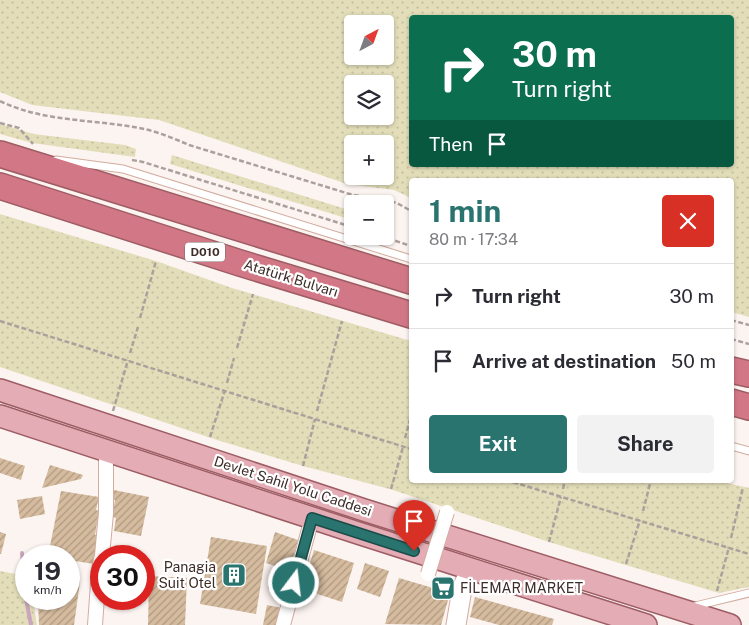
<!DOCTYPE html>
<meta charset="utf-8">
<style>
:root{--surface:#fff;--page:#f2f2f3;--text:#2b2b33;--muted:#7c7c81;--line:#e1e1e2;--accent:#2a746f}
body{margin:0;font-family:"Public Sans",sans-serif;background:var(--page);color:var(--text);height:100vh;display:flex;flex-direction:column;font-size:19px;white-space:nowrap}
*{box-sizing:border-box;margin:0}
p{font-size:16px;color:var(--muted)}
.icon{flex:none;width:28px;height:28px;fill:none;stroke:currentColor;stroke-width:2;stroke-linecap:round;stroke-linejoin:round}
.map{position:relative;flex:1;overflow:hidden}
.side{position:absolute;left:409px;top:178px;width:325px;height:305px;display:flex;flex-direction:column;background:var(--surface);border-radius:5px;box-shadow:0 1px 4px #0004}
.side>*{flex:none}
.hud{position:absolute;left:409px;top:15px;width:325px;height:152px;border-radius:5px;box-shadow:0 1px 4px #0004;background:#0b6e4f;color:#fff;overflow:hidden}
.needle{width:32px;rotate:41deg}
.buttons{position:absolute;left:344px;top:15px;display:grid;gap:10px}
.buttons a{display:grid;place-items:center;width:50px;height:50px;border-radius:5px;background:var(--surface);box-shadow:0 1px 4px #0004;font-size:25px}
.speed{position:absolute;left:15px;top:545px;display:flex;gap:10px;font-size:25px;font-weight:700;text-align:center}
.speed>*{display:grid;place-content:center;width:65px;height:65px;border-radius:50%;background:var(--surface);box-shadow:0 1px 4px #0004;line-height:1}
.speed small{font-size:12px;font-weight:400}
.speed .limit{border:8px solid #d22;background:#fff;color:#111}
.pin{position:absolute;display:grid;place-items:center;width:42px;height:42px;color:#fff;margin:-51px -21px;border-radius:50% 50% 50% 0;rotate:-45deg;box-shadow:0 0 5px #0007}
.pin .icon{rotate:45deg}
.me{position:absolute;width:55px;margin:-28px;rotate:15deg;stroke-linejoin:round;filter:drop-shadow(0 0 4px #0008)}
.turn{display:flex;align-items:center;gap:18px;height:105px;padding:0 20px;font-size:22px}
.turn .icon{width:65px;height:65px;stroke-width:2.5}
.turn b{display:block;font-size:35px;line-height:42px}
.then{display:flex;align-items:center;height:48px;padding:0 20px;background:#0003;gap:10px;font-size:19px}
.round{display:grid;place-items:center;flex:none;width:52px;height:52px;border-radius:5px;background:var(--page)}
.overview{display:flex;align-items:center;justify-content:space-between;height:85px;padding:0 20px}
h1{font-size:30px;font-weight:700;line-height:38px;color:var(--accent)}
.cta{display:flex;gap:10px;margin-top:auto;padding:10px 20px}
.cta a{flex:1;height:58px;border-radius:5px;background:var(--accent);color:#fff;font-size:20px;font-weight:700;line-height:58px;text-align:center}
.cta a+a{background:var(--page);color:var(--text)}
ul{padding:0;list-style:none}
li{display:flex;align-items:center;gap:15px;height:65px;padding:0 20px;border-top:1px solid var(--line)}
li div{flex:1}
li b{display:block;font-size:19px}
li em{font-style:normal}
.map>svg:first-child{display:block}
.green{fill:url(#green-dots);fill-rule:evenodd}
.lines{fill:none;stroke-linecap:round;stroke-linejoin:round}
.stream{stroke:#caa6bc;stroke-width:4}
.building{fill:url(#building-hatch)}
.lane-casing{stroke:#d3ac9f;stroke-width:9}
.street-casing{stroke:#d3ac9f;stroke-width:16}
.secondary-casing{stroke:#d3ac9f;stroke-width:21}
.primary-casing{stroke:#9e5d64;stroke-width:24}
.highway-casing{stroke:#9e5d64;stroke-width:28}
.path{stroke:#aca09d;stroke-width:2.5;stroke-dasharray:5 2.5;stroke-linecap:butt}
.lane{stroke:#fff;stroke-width:7}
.street{stroke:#fff;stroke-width:14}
.secondary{stroke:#fff;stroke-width:19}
.primary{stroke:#e4adb6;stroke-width:21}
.highway{stroke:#d27785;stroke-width:25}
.street-bridge-casing{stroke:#d3ac9f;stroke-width:16;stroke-linecap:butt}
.street-bridge{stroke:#fff;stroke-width:14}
.route-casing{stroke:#1b4b48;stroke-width:12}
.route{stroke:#2a746f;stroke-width:9}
.labels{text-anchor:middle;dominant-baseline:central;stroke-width:4.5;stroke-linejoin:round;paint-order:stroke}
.shield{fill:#fff;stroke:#776c68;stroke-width:1}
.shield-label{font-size:12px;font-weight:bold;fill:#3d2d28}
.street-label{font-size:14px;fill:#3d2d28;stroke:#fff}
.poi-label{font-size:14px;fill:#3d2d28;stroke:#fff;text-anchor:end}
</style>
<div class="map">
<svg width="749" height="625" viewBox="0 0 749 625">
<defs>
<pattern id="green-dots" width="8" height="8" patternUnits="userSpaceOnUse" patternTransform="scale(1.25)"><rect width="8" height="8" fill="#e3deb9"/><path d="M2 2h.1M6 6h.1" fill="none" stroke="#c4bf9f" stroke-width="1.8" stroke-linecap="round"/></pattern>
<pattern id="building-hatch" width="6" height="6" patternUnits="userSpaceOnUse" patternTransform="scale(1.25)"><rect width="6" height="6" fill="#d6bc9f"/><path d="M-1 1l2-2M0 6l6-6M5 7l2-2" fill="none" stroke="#af9982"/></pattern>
</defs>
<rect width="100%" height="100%" fill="#fcf4f1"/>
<g class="green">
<path d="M0,0H749V317L731,312V180H411V198L394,190L347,184L159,120L32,105L0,92ZM411,18H731V165H411ZM352,24H385V56H352ZM352,84H385V116H352ZM352,144H385V176H352Z"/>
<polygon points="0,124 34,134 125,145 136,149 135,157 32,143 0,134"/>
<polygon points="172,155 352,211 352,220 170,164"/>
<polygon points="0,214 156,261 232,288 411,341 411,480 714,480 749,488 749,587 719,593 549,542 393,490 303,466 217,440 0,367"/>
<polygon points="0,571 26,576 26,599 33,599 37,625 0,625"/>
</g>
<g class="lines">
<g class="stream">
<polyline points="22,553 26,597"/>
<polyline points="26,599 31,625"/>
</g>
</g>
<g class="building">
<polygon points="0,458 25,466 21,480 0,473"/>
<polygon points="50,465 83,475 81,479 42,488"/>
<polygon points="114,490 149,497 141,536 114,531 116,518 112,517 115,500 112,499"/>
<polygon points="61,491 99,497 96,510 99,511 95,535 98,535 94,564 69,560 69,556 48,556"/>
<polygon points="42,496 45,514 20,519 17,500"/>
<polygon points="0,532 6,534 1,554 0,554"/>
<polygon points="275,532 298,540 289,571 266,563"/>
<polygon points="211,537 267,546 256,614 200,604"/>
<polygon points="314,550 354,563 342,602 302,589"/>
<polygon points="365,563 389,571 380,597 357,589"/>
<polygon points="271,572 277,573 274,590 268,589"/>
<polygon points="149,576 187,578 185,625 148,625"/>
<polygon points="399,578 450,593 441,625 385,624"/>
<polygon points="69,580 80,582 74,625 39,625 38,601 36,600 36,599 69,599"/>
<polygon points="475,597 554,619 552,625 499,625 470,617"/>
<polygon points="267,605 282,608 278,625 263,625"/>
</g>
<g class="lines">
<g class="lane-casing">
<g id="lane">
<polyline points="56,160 123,169 411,259"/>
<polyline points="731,446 749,451"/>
<polyline points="691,607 749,593"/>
</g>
</g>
<g class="street-casing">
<g id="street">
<polyline points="102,556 106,513 106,450"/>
<polyline points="95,625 99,570 101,559"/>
<polyline points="283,625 312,518"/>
</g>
</g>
<g class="secondary-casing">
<polyline id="secondary" points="456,625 462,589 470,569"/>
</g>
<g class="primary-casing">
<g id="primary">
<polyline points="0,390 364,510 730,625"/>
<polyline points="0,416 358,533 646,625"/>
</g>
</g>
<g class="highway-casing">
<g id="highway">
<polyline points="0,154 411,281"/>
<polyline points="0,186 240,263 411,315"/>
<polyline points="731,370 749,374"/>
<polyline points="731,402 749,407"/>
</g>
</g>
<g class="path">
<path d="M0,101C43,122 92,119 139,128C156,131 173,138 189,145L353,195L382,199L397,203L411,211"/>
<polyline points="0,123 19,128 33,144"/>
<polyline points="132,160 143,162 352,227"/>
<polyline points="381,236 411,246"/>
<polyline points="140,318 156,261"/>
<polyline points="731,320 749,325"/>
<polyline points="0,321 411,449"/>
<polyline points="731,339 749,344"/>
<polyline points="237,348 253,294"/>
<polyline points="130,353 138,327"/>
<polyline points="227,383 234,358"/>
<polyline points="113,411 128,360"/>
<polyline points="317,411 342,321"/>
<polyline points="210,437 225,390"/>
<polyline points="405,438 411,416"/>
<polyline points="303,466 315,419"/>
<polyline points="506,480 749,554"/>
<polyline points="391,489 403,447"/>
<polyline points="563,489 565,480"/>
<polyline points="643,511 651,480"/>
<polyline points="731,538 743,487"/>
<polyline points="549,542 561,497"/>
<polyline points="626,564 640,520"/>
<polyline points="717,591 729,547"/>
</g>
<use href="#lane" class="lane"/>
<use href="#street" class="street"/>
<use href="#secondary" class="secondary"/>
<use href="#primary" class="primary"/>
<use href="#highway" class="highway"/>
<g class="street-bridge-casing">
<polyline id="street-bridge" points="428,574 447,512"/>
</g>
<use href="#street-bridge" class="street-bridge"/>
</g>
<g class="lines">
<g class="route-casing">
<polyline id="route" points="294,583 312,518 414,551"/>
</g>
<use href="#route" class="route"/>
</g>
<defs>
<g id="building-square" transform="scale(1.25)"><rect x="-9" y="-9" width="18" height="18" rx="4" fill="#2a746f" stroke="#fff"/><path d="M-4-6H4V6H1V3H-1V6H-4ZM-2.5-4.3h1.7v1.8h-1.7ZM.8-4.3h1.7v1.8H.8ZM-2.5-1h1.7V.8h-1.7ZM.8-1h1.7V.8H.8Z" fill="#fff"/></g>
<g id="supermarket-square" transform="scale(1.25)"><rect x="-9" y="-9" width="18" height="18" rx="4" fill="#2a746f" stroke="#fff"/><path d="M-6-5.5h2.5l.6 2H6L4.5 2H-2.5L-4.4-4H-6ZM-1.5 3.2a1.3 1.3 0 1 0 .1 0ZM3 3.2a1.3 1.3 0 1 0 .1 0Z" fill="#fff"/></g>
</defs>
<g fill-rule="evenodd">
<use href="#building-square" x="234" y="575"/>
<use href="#supermarket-square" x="443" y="588"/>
</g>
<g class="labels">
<rect class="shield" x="185" y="242.5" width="40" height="19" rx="4"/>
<g class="shield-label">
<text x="205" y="252">D010</text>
</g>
<g class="street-label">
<text transform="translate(291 278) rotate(17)">Atatürk Bulvarı</text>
<text transform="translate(293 486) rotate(18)">Devlet Sahil Yolu Caddesi</text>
</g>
<g class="poi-label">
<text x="216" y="567">Panagia<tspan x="216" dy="16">Suit Otel</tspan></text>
<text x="460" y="588" text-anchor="start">FİLEMAR MARKET</text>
</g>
</g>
</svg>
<div class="buttons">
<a><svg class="needle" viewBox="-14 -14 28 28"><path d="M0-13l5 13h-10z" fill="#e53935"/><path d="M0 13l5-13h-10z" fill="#7c7c81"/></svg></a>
<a><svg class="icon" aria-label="layers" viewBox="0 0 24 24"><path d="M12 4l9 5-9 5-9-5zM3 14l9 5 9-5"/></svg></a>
<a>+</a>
<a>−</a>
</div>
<div class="speed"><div>19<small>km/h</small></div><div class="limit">30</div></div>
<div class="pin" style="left:414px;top:551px;background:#d93025"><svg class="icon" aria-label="arrive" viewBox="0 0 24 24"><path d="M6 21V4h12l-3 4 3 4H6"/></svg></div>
<svg class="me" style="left:294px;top:583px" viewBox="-20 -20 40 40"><circle r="17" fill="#2a746f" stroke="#fff" stroke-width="3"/><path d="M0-11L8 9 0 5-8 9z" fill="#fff"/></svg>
<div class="hud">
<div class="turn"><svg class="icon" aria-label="right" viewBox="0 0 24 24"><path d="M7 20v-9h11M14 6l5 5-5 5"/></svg><div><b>30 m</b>Turn right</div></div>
<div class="then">Then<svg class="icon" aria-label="arrive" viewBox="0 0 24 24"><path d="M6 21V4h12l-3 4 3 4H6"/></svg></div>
</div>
<section class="side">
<div class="overview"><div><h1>1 min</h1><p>80 m · 17:34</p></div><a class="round" style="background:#d93025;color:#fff"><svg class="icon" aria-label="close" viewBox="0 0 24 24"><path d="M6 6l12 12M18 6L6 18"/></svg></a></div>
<ul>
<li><svg class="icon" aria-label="right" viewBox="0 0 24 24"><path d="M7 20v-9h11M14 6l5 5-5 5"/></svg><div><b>Turn right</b></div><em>30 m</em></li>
<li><svg class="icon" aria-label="arrive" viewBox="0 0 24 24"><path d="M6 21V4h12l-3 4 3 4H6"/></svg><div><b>Arrive at destination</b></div><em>50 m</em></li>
</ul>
<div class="cta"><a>Exit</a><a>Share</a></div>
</section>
</div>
